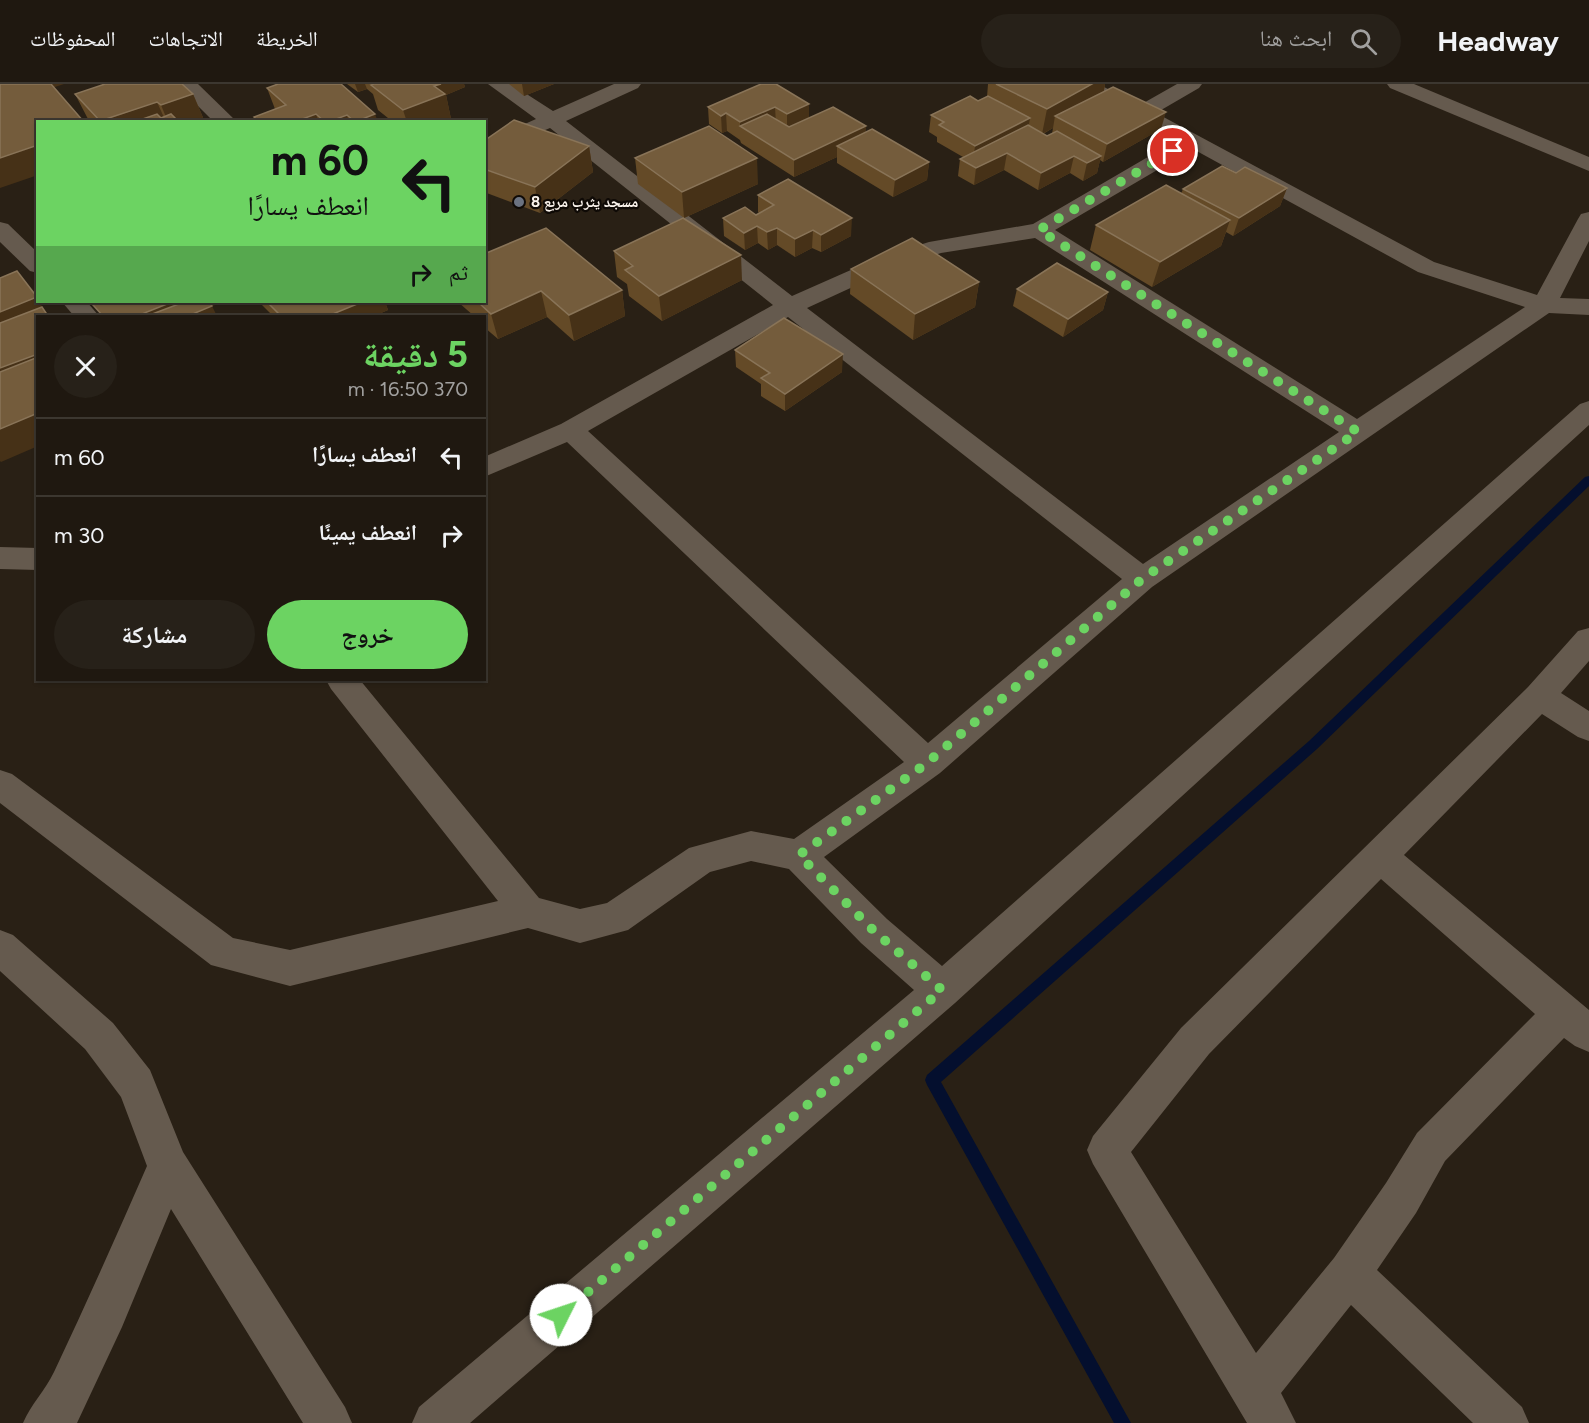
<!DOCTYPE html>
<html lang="ar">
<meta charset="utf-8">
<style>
:root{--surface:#1f1810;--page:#272119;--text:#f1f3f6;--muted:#a1a09f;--line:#3c3730;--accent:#6cd362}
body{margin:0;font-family:Figtree,"Noto Naskh Arabic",sans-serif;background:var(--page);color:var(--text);direction:rtl;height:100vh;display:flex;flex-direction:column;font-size:22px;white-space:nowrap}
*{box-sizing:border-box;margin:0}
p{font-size:20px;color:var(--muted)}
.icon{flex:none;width:33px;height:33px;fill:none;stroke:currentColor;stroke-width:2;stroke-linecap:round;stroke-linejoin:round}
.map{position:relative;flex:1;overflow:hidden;direction:ltr}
.side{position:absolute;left:36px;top:231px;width:450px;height:366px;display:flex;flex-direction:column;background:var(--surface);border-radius:0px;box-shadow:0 2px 4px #0004,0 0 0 2px var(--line);direction:rtl}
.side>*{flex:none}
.banner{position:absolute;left:36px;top:36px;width:450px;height:183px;border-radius:0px;box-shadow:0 2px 4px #0004,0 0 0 2px var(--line);direction:rtl;background:#6cd362;color:#111;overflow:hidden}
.pin{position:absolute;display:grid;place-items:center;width:51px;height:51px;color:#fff;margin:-26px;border:3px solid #fff;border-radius:50%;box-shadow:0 2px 6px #0007}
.me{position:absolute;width:66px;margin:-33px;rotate:49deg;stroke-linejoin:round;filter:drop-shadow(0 0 4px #0008)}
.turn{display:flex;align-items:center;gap:21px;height:126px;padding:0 18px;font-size:27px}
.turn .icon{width:78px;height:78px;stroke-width:2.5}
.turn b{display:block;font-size:42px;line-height:51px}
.then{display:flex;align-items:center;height:57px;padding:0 18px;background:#0003;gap:12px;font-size:22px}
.round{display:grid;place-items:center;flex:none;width:63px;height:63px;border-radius:32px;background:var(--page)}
.head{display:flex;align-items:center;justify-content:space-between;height:102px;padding:0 18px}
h1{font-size:36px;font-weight:700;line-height:45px;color:var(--accent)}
.button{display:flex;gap:12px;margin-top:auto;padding:12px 18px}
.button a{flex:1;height:69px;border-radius:36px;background:var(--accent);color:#111;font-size:24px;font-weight:700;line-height:69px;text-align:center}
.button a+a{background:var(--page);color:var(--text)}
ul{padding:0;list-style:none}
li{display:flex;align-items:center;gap:18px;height:78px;padding:0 18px;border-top:2px solid var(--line)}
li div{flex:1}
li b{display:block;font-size:22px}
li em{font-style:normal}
header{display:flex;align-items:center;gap:36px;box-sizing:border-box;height:84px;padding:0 30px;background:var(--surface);border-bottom:2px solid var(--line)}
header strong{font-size:28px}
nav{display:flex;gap:33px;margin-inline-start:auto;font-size:21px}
.search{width:420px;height:54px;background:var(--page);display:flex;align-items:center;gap:15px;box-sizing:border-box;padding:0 21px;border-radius:33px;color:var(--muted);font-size:22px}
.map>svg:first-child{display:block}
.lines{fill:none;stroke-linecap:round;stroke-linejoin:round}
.stream{fill:#040f2e;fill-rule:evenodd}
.street{fill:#655a4e;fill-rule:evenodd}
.wall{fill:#644a27;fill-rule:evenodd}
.shaded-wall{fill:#463117}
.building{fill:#745c3c;stroke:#897458;stroke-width:1.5}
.route{stroke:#6cd362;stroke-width:10;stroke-dasharray:0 18}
.worship-dot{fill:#6b7280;stroke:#0f0a06;stroke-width:2}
.labels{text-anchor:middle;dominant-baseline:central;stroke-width:4.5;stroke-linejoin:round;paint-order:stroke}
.far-poi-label{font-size:15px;font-weight:bold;fill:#faf3ec;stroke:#0f0a06;text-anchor:start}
</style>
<header>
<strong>Headway</strong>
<div class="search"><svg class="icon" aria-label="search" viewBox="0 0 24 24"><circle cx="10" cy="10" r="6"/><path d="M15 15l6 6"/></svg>ابحث هنا</div>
<nav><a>الخريطة</a><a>الاتجاهات</a><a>المحفوظات</a></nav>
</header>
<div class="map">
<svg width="1589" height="1339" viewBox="0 0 1589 1339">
<rect width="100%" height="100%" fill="#292015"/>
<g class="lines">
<polygon class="stream" points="1589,392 1589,402 1317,665 941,998 1131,1339 1114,1339 927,1001 925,996 927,991 1309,657 1585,393"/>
<g class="street">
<polygon points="176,0 198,0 237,38 214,38"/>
<path d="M488,0H511L553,27L614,0H641L638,4L566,37L792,212L878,174L929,158L1033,140L1177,56L1075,4L1072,0H1098L1140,21L1177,0H1202L1199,4L1156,29L1434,178L1537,211L1578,135L1581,130L1589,128V157L1560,214L1589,215V231L1549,229L1152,503L940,689L824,773L887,835L942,882L1580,320L1589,317V341L955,919L470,1339H412L419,1323L914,906L861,859L789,785L751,777L710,788L628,846L580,859L528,844L290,902L211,881L0,719V686L12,690L233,854L290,866L498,817L331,605L326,596H360L539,814L580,825L607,819L689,764L751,747L794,755L904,678L567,358L484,393V373L561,340L773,221L550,44L484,72V58L536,35ZM1193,65L1418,188L1525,223L1357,335L1055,146ZM1035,154L1339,348L1143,480L807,224L894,184L941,169ZM788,233L1122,495L928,659L588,347Z"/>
<polygon points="1387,0 1414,0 1589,73 1589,87 1390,4"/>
<polygon points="0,138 8,140 38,169 38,189 30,187 0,158"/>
<polygon points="62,218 87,218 99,232 74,232"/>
<polygon points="0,463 38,464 38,486 0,485"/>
<path d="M1589,544V577L1561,609L1589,627V657L1578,653L1542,630L1404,771L1589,926V968L1575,962L1564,954L1445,1077L1416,1129L1377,1186L1522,1323L1529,1339H1473L1351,1221L1281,1309L1296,1339H1247L1093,1080L1087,1066L1093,1052L1181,944L1528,603L1578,547ZM1381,795L1535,930L1417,1049L1386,1099L1334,1174L1256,1269L1131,1068L1209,970Z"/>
<path d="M0,846L13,851L113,939L150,986L183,1068L345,1323L352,1339H303L171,1125L122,1243L77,1339H23C31,1320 45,1307 54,1288C86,1220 117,1151 147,1082L121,1013L85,965L0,887Z"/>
</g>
</g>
<g class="wall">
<polygon points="347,0 464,0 465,3 446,11 451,35 446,38 393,38 378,26 373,10 367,5 358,8"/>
<polygon points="509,0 554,0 524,12"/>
<polygon points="761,0 809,34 866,42 865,48 929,78 927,96 893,113 837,79 837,73 794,93 741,59 740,56 727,47 722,49 709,40 708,23"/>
<path d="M988,0H1105L1104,7L1161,45L1103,78L1100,76L1097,89L1083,97L1070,89L1038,106L1004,86L974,101L958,92L960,75L963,73L937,58V53L929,48L931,31L978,17L987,13ZM1053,44L1052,50L1047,52L1043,50Z"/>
<polygon points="267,4 378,38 256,38 254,33 275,25"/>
<polygon points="75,10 193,10 204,36 198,38 90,38 88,35"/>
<polygon points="484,57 589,62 593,88 540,129 484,108"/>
<polygon points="635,74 758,100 684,134 638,100"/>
<polygon points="1236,89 1287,104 1280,122 1233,152 1226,148 1221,162 1152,203 1090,166 1096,141 1181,110 1183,105"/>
<polygon points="758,111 851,152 821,168 812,164 795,173 777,161 768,166 758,159 745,166 724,152 723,134 756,131 759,129 758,128"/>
<polygon points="614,167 742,196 662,237 629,212 627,200 617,193"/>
<polygon points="484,170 622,206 625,232 574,257 547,233 498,255 484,243 484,232 474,232 458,218 484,218"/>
<polygon points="851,185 979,198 975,223 913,256 850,210"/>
<polygon points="1017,205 1108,208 1103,226 1063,253 1013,222"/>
<polygon points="261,218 385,218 388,226 374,232 273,232 262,221"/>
<polygon points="735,266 842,288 785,327 761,312 761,300 736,283"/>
</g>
<g class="shaded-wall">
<polygon points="49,0 64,0 52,4"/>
<polygon points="355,0 365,0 367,5 358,8"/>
<polygon points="433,0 464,0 465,3 446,11 451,35 446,38 407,38 403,26"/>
<polygon points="522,0 554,0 524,12"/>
<polygon points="1092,0 1105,0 1102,17 1055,32 1053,44 1042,50 1047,25"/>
<polygon points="193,10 204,36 198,38 168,38 161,21"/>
<polygon points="157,18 166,38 100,38"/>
<polygon points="809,20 809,37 787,47 787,30"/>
<polygon points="775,23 776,40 740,42 740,38"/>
<polygon points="1166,28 1161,45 1103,78 1107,60"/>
<polygon points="726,29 727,47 722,49 721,32"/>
<polygon points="316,30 319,38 294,38"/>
<polygon points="375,30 378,38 355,38"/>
<polygon points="347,31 349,38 328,38"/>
<polygon points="1030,34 1027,52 973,79 975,62"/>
<polygon points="866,42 865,60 837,62 837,73 794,93 794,76"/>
<polygon points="38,61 38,91 0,104 0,74"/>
<polygon points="589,62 593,88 540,129 535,103"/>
<polygon points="1007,69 1004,86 974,101 976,84"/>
<polygon points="1074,72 1070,89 1038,106 1041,89"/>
<polygon points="1101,72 1097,89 1083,97 1087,79"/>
<polygon points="757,74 758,100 684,134 682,108"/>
<polygon points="929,78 927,96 893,113 895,96"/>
<polygon points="1287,104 1280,122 1233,152 1239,134"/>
<polygon points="852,134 851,152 821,168 821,151"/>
<polygon points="1230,136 1221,162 1152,203 1160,178"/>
<polygon points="757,142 758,159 745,166 744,149"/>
<polygon points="777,144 777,161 768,166 767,148"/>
<polygon points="813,146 812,164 795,173 795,155"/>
<polygon points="741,171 742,196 662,237 659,212"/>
<polygon points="979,198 975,223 913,256 915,230"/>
<polygon points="622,206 625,232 574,257 569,231"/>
<polygon points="541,207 547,233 498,255 491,230"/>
<polygon points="1108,208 1103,226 1063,253 1068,235"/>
<polygon points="37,213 38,218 39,218 49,232 38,232 0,261 0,228"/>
<polygon points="172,218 213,218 215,221 210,223 212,222 217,232 137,232"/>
<polygon points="362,218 385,218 388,226 374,232 328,232"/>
<polygon points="38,270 38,302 0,317 0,284"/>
<polygon points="843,270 842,288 785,327 785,310"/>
<polygon points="38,329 38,362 1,378 0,377 0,345"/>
</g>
<g class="building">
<polygon points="0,0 51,0 84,38 38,38 38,61 0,74"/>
<polygon points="105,0 182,0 193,10 161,21 157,18 100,37 75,10"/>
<polygon points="278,0 341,0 375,30 355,38 347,31 328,38 325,38 316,30 294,38 259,38 254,33 286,21 267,4"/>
<polygon points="374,0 441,0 434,2 445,10 403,26 371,1"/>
<polygon points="761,0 776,0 809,20 787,30 775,23 740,38 726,29 721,32 708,23"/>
<polygon points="996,0 1092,0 1047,25"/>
<polygon points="1113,3 1166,28 1107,60 1055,32"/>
<polygon points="970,12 978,17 988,12 1030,34 975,62 939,41 944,38 931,31"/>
<polygon points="833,23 866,42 794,76 740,42 767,30 789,43"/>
<polygon points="157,30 161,34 171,30 179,38 134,38"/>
<polygon points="514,36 589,62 535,103 484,85 484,57"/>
<polygon points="1028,41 1047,52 1057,47 1101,72 1087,79 1074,72 1041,89 1007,69 976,84 960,75"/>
<polygon points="709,42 757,74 682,108 635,74"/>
<polygon points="872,45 929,78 895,96 837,62"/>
<polygon points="1222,82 1236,89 1245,83 1287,104 1239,134 1183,105"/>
<polygon points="788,95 852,134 821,151 813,146 795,155 777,144 767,148 757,142 744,149 723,134 745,123 756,131 774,121 758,111"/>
<polygon points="1166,101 1230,136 1160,178 1096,141"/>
<polygon points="683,134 741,171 659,212 625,186 633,182 614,167"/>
<polygon points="546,144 622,206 569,231 541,207 491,230 478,218 484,218 484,170"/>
<polygon points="912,154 979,198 915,230 851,185"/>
<polygon points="1057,179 1108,208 1068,235 1017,205"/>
<polygon points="17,187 37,213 0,228 0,194"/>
<polygon points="99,218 172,218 137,232 133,232 132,230 127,232 103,232 93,221 100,218"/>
<polygon points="184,218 209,218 212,222 188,232 147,232"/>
<polygon points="267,218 362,218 328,232 281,232"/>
<polygon points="42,223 48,232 38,232 38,270 0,284 0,239"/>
<polygon points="784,234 843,270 785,310 761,294 770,289 735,266"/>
<polygon points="38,273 38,329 0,345 0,288"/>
</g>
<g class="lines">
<polyline class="route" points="561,1231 942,906 874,847 799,771 927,679 1142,495 1358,348 1039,146 1173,67"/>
</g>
<circle class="worship-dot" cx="519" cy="118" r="6"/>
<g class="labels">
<g class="far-poi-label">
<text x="531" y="118">مسجد يثرب مربع 8</text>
</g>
</g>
</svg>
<div class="pin" style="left:1173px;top:67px;background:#d93025"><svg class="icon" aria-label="arrive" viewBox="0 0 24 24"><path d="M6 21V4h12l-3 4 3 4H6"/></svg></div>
<svg class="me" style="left:561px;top:1231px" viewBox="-20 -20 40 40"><circle r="19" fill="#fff"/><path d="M0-13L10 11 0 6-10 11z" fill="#6cd362"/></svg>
<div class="banner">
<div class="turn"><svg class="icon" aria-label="left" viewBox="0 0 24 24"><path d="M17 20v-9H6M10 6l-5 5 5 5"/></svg><div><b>60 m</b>انعطف يسارًا</div></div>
<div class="then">ثم<svg class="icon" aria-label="right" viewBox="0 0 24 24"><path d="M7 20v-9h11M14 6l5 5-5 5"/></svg></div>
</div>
<section class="side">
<div class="head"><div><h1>5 دقيقة</h1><p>370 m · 16:50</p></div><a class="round"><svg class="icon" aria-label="close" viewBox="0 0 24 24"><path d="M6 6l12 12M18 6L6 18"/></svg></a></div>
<ul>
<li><svg class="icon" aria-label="left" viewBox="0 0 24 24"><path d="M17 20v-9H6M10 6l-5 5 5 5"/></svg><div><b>انعطف يسارًا</b></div><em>60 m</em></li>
<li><svg class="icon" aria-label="right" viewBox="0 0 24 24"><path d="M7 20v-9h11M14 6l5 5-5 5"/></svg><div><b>انعطف يمينًا</b></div><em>30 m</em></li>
</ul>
<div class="button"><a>خروج</a><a>مشاركة</a></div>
</section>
</div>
